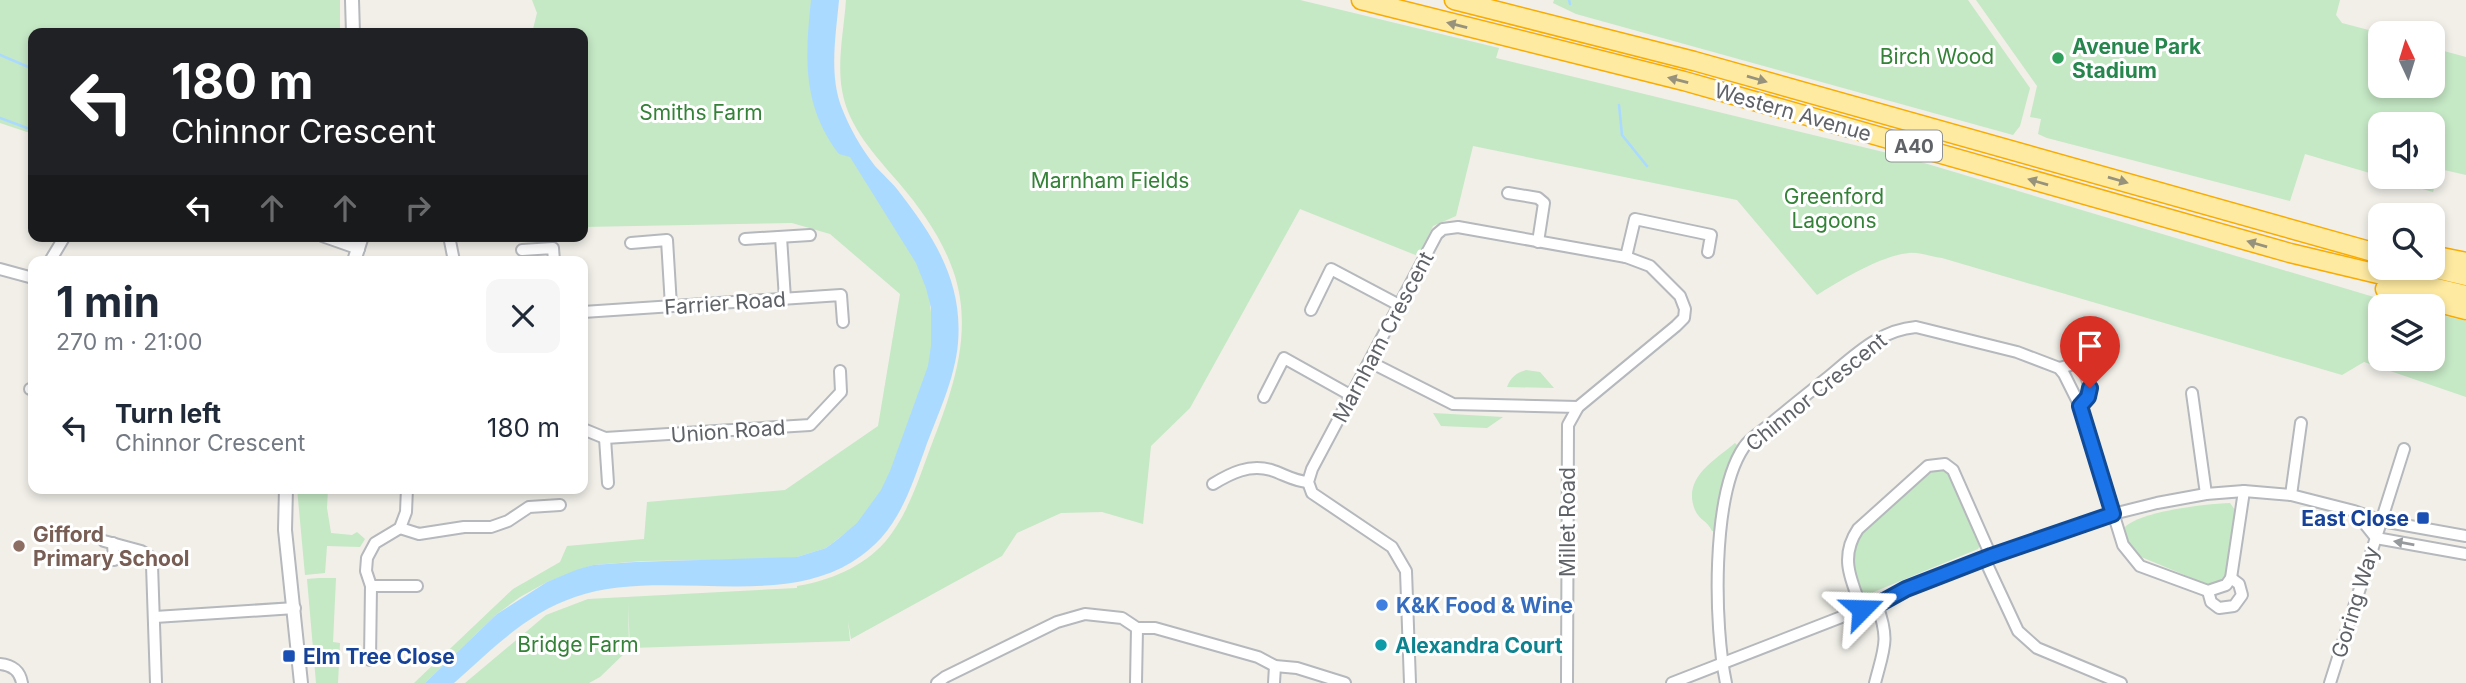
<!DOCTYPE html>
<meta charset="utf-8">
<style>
:root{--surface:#fff;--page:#f6f6f7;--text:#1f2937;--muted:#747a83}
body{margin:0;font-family:Inter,sans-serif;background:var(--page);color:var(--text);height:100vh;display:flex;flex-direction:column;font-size:26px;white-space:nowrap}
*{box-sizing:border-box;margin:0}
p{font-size:23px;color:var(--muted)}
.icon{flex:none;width:38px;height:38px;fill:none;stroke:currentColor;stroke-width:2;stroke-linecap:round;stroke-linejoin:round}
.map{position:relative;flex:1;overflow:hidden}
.drawer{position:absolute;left:28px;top:256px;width:560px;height:238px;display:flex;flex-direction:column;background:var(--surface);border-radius:14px;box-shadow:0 4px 10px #0003}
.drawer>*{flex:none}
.banner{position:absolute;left:28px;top:28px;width:560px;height:214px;border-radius:14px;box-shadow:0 4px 10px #0003;background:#202124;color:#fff;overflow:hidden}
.needle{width:46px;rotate:356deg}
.tools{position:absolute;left:2368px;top:21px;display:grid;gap:14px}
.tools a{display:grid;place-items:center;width:77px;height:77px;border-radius:14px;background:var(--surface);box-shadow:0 4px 10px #0003;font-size:35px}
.pin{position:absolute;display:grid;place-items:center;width:60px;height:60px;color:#fff;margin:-72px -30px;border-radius:50% 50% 50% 0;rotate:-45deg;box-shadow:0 0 7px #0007}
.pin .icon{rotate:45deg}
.me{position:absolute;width:77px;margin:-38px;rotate:68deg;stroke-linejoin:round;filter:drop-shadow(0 0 5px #0008)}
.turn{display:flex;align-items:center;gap:24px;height:147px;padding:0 28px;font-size:32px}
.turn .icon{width:91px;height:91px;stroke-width:2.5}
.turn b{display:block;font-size:49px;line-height:60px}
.lanes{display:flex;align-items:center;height:66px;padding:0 28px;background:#0003;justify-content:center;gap:35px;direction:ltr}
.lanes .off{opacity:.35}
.round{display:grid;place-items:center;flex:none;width:74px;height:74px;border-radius:14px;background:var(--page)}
.head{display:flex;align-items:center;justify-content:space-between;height:119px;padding:0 28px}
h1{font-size:42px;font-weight:700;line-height:52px}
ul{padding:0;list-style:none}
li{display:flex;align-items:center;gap:21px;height:105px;padding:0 28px}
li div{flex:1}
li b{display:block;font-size:26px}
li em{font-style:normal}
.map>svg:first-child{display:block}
.green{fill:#c5e8c5}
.water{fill:#aadaff}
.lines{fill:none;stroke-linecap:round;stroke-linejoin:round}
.stream{stroke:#aadaff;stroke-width:2.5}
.minor-casing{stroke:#b5b8bc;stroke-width:14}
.tertiary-casing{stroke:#b5b8bc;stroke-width:16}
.trunk-casing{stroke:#f9ab00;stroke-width:21}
.minor{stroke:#fff;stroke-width:10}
.tertiary{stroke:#fff;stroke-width:12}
.trunk{stroke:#feeaa1;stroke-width:18}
.oneway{fill:#97927c}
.oneway2{fill:#979a9d}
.route-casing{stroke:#114b97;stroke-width:18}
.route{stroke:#1a73e8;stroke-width:12}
.leisure-dot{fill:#2e9e5b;stroke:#fff;stroke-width:2.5}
.transit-dot{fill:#1a4fb4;stroke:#fff;stroke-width:2.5}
.education-dot{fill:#8d6e63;stroke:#fff;stroke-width:2.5}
.shop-dot{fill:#3f7fe0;stroke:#fff;stroke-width:2.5}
.culture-dot{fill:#0f9aa8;stroke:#fff;stroke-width:2.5}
.labels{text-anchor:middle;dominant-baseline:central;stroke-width:6;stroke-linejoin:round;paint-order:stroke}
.shield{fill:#fff;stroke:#8f9295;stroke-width:2}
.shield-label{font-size:19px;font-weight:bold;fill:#5f6368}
.leisure-label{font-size:21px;font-weight:bold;fill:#27864d;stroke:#fff;text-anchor:start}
.park-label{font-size:21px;fill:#348238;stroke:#fff}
.street-label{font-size:21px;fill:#5f6368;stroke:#fff}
.transit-label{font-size:21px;font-weight:bold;fill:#164399;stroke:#fff;text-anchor:end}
.education-label{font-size:21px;font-weight:bold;fill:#785e54;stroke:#fff;text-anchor:start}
.shop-label{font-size:21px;font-weight:bold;fill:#366cbe;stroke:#fff;text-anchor:start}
.culture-label{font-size:21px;font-weight:bold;fill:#0d838f;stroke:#fff;text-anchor:start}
</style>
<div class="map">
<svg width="2466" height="683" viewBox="0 0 2466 683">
<rect width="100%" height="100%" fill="#f1efe8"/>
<g class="green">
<polygon points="0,0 340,0 340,33 33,33 33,134 0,123"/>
<polygon points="532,0 816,0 812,36 855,160 927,279 935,346 898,466 865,518 826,548 797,557 777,559 643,561 593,565 547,582 520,597 497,614 425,683 414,683 513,589 560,562 567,546 644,539 647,502 785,490 878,426 900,294 830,234 792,223 583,227 583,33 532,33 537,13"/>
<path d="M846,0H1300L1499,48L1496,58L1904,157L2404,306H2380V359H2432L2433,313L2466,321V397L2364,362L2342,375L1942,258C1932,257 1919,252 1909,253C1882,255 1839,281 1817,295L1737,200L1473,146L1456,216L1433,226L1418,256L1300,209L1190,408L1151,446L1143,524L1102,512L1061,513L1017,533L1002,556L851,639L848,621L850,641L630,648L628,603L629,649L600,677L589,683H465L546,615L588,599L797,588V586C829,581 863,567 885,542C906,517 916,487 927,457C950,397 975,337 954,273C943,240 922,210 899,183C875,155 848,127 842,90C837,61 844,29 846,0Z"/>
<polygon points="1554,0 1968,0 2030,88 2020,126 2013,135 1576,14 1553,3"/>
<polygon points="1976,0 2340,0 2336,15 2342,23 2380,33 2380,86 2432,86 2433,48 2466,57 2466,175 2440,169 2433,192 2381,177 2432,177 2432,124 2380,124 2380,176 2305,154 2290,201 2047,138 2038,134 2041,119 2030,117 2037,86"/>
<path d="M1526,370L1540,372L1554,388L1507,387C1511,377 1516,373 1526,370Z"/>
<polygon points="1433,413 1503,417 1487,428 1441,426"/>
<path d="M1735,443L1739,447C1721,473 1718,499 1715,531H1712C1708,521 1699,520 1695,510C1682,478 1714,461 1735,443Z"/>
<path d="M1936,469H1944L1952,475L1980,545L1978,549L1864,596C1860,590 1858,584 1855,576C1841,532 1900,497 1929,471Z"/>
<polygon points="297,488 328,488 327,508 331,533 352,535 357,532 365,539 360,547 327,546 325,573 305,575"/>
<path d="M2230,503L2235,510L2225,575L2219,582L2206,584L2139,556L2126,540L2125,527C2142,511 2205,504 2230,503Z"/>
<polygon points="319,578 336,578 333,642 340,643 338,683 316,683 307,579"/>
</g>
<path class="water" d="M811,0H839C836,34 829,73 841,106C849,127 861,148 875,166C883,175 893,183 900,193C935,238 963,283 958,343C955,379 937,416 925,449C908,496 896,535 852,562C773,610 661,567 575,597C527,613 491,650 454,683H425L497,614L547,582L576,570L593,565L635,562L797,557L826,548L838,539L857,523L881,490L890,471L928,366L931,346V308L926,288L916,263L850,157L839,154C802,106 805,57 811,0Z"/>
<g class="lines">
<g class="stream">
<polyline points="1569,0 1570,4"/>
<polyline points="0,55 33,69"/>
<polyline points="1619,105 1622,135 1647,166"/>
<polyline points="0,118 27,128"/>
</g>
<g class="minor-casing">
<g id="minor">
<polyline points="1508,193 1538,198 1544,203 1538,242"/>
<polyline points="322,236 359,249"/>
<polyline points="449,236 454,261"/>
<polyline points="781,237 785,299"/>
<polyline points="745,239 810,235"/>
<polyline points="631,243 667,240 671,306"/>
<polyline points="522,250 553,248 554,261"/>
<polyline points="1626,257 1635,219 1711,235 1708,252"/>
<polyline points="50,261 65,236"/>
<polyline points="0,269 33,278"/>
<polyline points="1311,310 1331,269 1399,305"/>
<polyline points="583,312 841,295 843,322"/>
<polyline points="1370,362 1453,404 1578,407"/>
<path d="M2059,368L2075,364C2087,373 2090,381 2088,397L2080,406"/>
<polyline points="30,389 33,389"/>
<polyline points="2192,393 2206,494"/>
<polyline points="1264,397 1284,358 1352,396"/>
<polyline points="583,429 605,438 810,425 841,392 840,371"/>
<polyline points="605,438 608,483"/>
<path d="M1213,484C1231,473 1249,464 1271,470C1284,474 1293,481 1308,482"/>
<polyline points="2291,495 2301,423"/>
<polyline points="2356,513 2376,538 2466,554"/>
<polyline points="400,528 419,534 464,527 491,527 508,521 529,507 560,505"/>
<polyline points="104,541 141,551 149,556 152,565 156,683"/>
<polyline points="113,543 114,560"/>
<polyline points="1984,558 2018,631 2037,648 2121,683"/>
<polyline points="371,586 417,586"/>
<polyline points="2208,591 2211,602 2219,608 2234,606 2242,595 2239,584 2231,578"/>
<path d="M1862,609C1851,580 1839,557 1858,529L1928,466L1945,464L1953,470L1991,556"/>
<polyline points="155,617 295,608"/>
<polyline points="370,660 371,586 366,571 367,558 375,543 400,528 406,512 407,488"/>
<path d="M0,664C12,665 20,671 22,683"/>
<polyline points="937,683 945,677 1057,622 1085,614 1122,618 1137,628 1155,628 1258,657 1275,666 1297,668 1345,683"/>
<polyline points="1136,683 1137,628"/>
<polyline points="1274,683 1275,666"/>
<polyline points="1410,683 1406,571 1392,547 1312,493 1308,482 1312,469 1437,234 1443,229 1458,227 1626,257 1650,266 1680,296 1685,309 1684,318 1676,326 1578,407 1568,425 1567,683"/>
<polyline points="1672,683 1862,609 1877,605 1906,589 1991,556 2113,514 2157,503 2206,494 2244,491 2291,495 2354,511 2382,521 2466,536"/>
<path d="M1726,683C1714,627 1711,495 1744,447C1749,439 1760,432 1768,426C1787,410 1806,395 1826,379C1854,356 1879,330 1916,327L2017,352L2059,368L2064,374L2080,406L2123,545L2140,566L2208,591L2226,585L2231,578L2244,491"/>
<path d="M1875,683C1884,648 1890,640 1877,605"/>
<polyline points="2330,683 2404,449"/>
</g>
</g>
<g class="tertiary-casing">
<g id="tertiary">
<polyline points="352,0 353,33"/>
<polyline points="354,261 362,236"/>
<polyline points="286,488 285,530 301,683"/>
</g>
</g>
<g class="trunk-casing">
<g id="trunk">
<polyline points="1361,0 1684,81 2290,253 2466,295"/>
<polyline points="1454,0 1694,61 2380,254"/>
<polyline points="2432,255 2466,262"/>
<polyline points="2432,268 2466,276"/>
<polyline points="2385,289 2466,310"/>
</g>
</g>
<use href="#minor" class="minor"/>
<use href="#tertiary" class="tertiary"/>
<use href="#trunk" class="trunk"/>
</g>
<defs><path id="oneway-solid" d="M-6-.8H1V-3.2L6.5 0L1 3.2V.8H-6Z" transform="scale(1.75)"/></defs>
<g class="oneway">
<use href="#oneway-solid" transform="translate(1457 25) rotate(-166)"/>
<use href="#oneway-solid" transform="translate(1757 79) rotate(16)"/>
<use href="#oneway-solid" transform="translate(1678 80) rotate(-166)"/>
<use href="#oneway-solid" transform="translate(2118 180) rotate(16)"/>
<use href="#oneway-solid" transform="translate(2038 182) rotate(-164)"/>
<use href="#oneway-solid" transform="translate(2257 244) rotate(-164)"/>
</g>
<use class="oneway2" href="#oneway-solid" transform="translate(2404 543) rotate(-170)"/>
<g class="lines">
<g class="route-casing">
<polyline id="route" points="1862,609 1877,605 1906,589 1991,556 2113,514 2080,406 2088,397 2090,388"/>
</g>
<use href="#route" class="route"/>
</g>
<circle class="leisure-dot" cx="2058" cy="58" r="7"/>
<g class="transit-dot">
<rect x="2416" y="511" width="14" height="14" rx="3.5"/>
<rect x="282" y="649" width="14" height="14" rx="3.5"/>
</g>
<circle class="education-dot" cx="19" cy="546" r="7"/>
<circle class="shop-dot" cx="1382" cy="605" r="7"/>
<circle class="culture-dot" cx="1381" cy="645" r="7"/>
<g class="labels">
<rect class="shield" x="1886" y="130.5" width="56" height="31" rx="5"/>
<g class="shield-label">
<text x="1914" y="146">A40</text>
</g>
<g class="leisure-label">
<text x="2072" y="46">Avenue Park<tspan x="2072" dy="24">Stadium</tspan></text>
</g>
<g class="park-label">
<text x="1937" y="56">Birch Wood</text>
<text x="701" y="112">Smiths Farm</text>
<text x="1110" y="180">Marnham Fields</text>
<text x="1834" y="196">Greenford<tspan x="1834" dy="24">Lagoons</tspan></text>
<text x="578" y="644">Bridge Farm</text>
</g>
<g class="street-label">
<text transform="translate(1793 112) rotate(16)">Western Avenue</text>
<text transform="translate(725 303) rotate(-4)">Farrier Road</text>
<text transform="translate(1383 337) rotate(-62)">Marnham Crescent</text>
<text transform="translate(1816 392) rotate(-39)">Chinnor Crescent</text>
<text transform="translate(728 431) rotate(-4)">Union Road</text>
<text transform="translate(1567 522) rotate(-90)">Millet Road</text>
<text transform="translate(2355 602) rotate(-73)">Goring Way</text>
</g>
<g class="transit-label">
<text x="2409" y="518">East Close</text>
<text x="303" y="656" text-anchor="start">Elm Tree Close</text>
</g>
<g class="education-label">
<text x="33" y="534">Gifford<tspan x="33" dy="24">Primary School</tspan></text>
</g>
<g class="shop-label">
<text x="1396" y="605">K&amp;K Food &amp; Wine</text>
</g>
<g class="culture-label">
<text x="1395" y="645">Alexandra Court</text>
</g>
</g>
</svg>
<div class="tools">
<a><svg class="needle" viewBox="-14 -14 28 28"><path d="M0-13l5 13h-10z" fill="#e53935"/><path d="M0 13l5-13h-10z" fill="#747a83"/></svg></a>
<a><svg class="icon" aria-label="sound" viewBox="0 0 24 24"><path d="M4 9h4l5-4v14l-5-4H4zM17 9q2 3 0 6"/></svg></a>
<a><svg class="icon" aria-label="search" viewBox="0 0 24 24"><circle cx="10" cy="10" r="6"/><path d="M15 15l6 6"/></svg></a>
<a><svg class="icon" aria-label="layers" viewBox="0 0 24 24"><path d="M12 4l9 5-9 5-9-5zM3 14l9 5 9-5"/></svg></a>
</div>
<div class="pin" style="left:2090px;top:388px;background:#d93025"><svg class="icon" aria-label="arrive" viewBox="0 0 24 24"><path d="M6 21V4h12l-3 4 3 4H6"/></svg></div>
<svg class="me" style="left:1862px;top:609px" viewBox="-20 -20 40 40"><path d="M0-17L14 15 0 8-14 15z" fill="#1a73e8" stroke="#fff" stroke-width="4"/></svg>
<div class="banner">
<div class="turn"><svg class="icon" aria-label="left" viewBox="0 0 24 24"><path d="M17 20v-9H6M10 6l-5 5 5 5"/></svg><div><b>180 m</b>Chinnor Crescent</div></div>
<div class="lanes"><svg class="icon" aria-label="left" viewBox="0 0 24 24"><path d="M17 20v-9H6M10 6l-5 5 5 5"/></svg><svg class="icon off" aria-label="ahead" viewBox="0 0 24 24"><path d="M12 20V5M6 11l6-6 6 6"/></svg><svg class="icon off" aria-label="ahead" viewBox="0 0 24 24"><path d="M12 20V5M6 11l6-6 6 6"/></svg><svg class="icon off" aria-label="right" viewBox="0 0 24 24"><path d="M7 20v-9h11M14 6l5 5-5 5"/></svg></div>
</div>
<section class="drawer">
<div class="head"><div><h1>1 min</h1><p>270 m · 21:00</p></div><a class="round"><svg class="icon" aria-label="close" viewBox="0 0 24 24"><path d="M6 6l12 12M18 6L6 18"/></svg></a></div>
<ul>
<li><svg class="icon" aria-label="left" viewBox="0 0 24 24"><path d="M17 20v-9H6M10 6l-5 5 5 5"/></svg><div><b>Turn left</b><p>Chinnor Crescent</p></div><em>180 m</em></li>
</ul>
</section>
</div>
